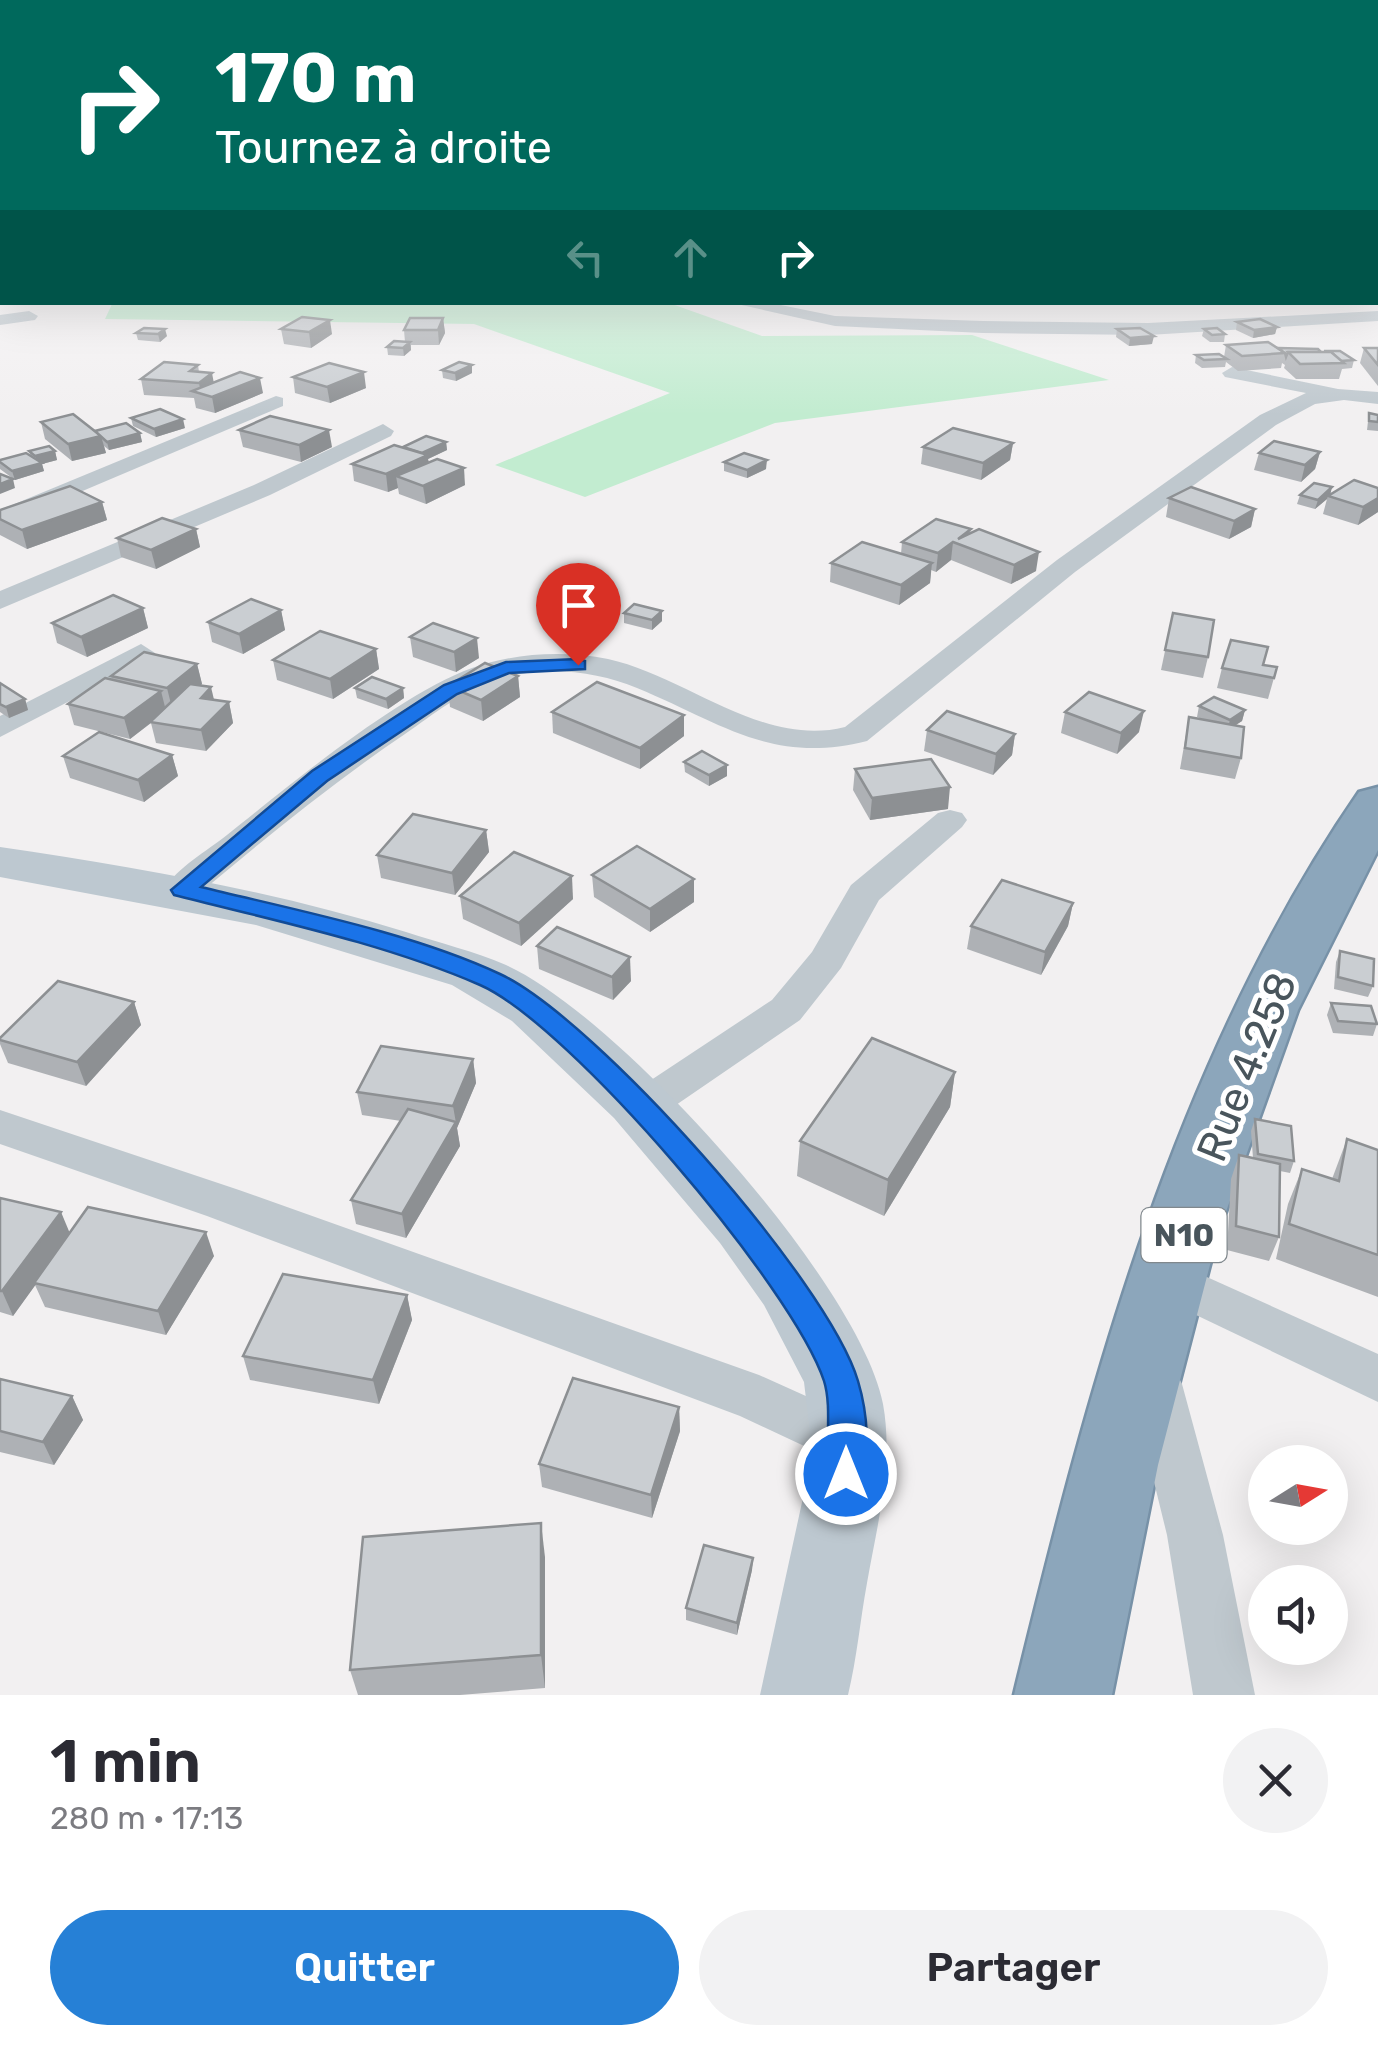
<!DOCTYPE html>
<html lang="fr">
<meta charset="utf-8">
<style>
:root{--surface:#fff;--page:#f2f2f3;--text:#2b2b33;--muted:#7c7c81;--accent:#2680d6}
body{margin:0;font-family:Rubik,sans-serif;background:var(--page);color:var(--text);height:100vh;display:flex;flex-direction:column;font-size:38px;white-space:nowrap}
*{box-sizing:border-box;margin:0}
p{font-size:32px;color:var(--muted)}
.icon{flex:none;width:55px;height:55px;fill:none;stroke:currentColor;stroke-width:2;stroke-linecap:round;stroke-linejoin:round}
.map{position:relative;height:1695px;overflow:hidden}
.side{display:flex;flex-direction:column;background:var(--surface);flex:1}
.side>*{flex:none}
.guide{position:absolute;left:0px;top:0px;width:1380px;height:305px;box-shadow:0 10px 40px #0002;background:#00695c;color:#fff;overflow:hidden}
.needle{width:65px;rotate:79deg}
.tools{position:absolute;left:1248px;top:1445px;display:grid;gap:20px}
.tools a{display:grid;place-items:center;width:100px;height:100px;border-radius:50%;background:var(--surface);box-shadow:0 10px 40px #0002;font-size:50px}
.pin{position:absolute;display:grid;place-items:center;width:85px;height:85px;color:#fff;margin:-102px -42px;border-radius:50% 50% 50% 0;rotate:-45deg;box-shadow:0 0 10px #0007}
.pin .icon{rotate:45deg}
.me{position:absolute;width:110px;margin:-55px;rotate:0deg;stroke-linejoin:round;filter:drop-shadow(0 0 8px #0008)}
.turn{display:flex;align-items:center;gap:35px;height:210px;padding:0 50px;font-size:45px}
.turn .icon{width:130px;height:130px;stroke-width:2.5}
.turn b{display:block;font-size:70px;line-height:85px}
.lanes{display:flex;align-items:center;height:95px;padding:0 50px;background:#0003;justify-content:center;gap:50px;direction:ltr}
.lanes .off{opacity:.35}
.round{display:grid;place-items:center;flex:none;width:105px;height:105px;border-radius:52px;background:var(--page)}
.overview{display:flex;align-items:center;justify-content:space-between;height:170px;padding:0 50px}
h1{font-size:60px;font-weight:600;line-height:75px}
.button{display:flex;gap:20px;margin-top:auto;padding:20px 50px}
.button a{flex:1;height:115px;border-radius:60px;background:var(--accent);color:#fff;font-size:40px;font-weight:600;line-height:115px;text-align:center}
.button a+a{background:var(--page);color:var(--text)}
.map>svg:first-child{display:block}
.green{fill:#c2ecd0}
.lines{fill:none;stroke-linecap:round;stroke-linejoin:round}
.highway-casing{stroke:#7791a7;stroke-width:5}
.street{fill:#bfc8ce;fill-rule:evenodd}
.secondary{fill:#bdc8d0;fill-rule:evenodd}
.highway{fill:#8ca6bb;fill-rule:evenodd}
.wall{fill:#aeb1b5}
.shaded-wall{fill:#8d9093}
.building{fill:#caced2;stroke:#8d9093;stroke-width:2.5}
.route{fill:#1a73e8;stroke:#114b97;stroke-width:2.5}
.labels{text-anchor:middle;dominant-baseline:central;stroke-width:10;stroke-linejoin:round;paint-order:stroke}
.shield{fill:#fff;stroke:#80888d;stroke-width:2.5}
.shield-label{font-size:32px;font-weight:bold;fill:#49555c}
.near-street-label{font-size:42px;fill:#49555c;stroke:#fff}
</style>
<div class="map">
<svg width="1378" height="1695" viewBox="0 0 1378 1695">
<rect width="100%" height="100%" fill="#f2f0f1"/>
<polygon class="green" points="113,302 669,303 762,336 972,335 1109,380 775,423 585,497 495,465 670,393 474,324 105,319"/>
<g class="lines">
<g class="highway-casing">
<path id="highway" d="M1378,787V850L1298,1010L1218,1234L1158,1465L1112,1695H1014C1090,1383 1174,1060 1359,792Z"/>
</g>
<g class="street">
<polygon points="728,302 766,302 835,316 983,321 1148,323 1378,311 1378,321 1148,335 983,333 835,326"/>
<polygon points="29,311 38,316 35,320 0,325 0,315"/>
<path d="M1232,367L1338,389L1378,392V404L1344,400L1315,404L1276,425L1075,572L867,741C771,765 722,723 637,688C595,670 540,665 496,680C462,691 434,714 405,734C331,784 263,840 195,897H169L164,889C178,867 207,851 227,835C291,784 398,695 472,668C514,653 564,650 608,659C686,676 762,748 845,727L1057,560L1260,415L1306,393L1225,377L1222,373Z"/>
<polygon points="276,396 283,398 283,406 0,526 0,510"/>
<polygon points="383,424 394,431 391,436 270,495 0,609 0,591 254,485"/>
<polygon points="141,644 155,653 151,659 0,737 0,716"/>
<polygon points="950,810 962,813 967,820 962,827 879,900 841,968 800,1020 657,1118 642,1123 627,1118 620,1107 627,1096 772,1000 812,952 851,885 938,813"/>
<polygon points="0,1110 239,1190 759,1375 868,1424 876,1442 868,1460 849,1467 740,1416 207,1216 0,1144"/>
<polygon points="1169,1260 1378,1354 1378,1402 1152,1294 1145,1280 1152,1266"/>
<polygon points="1156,1361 1174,1368 1182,1384 1223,1535 1255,1695 1193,1695 1167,1535 1130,1384 1138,1368"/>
</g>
<path class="secondary" d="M0,847C137,867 273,891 406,932C439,943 474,951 506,965C618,1015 860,1283 883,1404C894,1464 877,1525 867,1583C860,1621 857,1658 848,1695H760L806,1484L810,1433L804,1382L764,1305L720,1243L614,1118L512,1021L452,985L256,925L0,877Z"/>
<use href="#highway" class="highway"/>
</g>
<g class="wall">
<polygon points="443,318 445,333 439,345 411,345 411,350 404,356 388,355 387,347 405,342 404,330"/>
<polygon points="1237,322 1277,327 1275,334 1253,338 1236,330"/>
<polygon points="144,328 167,336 160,342 138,340 136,333"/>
<polygon points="281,329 332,334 311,348 284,344"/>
<polygon points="1117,329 1152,344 1129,346 1116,337"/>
<polygon points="1204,329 1225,334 1224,342 1210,342 1202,336"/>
<polygon points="1226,345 1321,352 1354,360 1352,368 1342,369 1339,379 1296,379 1284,368 1285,365 1282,363 1281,368 1238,371 1226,362 1225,367 1202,368 1195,363 1196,355 1224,357"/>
<polygon points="1364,348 1378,348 1378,386 1360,363"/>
<polygon points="198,365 199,372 214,383 263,393 215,413 196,408 194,398 144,395 141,379"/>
<polygon points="442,370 472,373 456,381 443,378"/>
<polygon points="293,377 366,388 330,403 295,393"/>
<polygon points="1369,413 1378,415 1378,431 1367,430"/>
<polygon points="131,418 185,428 156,437 133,426"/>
<polygon points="41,422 95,431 140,433 142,442 109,450 104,446 106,453 72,461 45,439"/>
<polygon points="239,430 332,447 301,462 243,447"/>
<polygon points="446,442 447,450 428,459 429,462 465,485 426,504 399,494 398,488 388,492 354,481 352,464 403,447"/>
<polygon points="1013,443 1010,460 981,480 921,464 923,447"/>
<polygon points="29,451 55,451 57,460 42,464 44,471 15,480 0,469 0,460 30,455"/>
<polygon points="1320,452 1315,469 1301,482 1254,470 1259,453"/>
<polygon points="724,462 766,469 747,478 724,471"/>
<polygon points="1378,488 1378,512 1358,525 1323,514 1327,499 1315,509 1297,504 1300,495 1331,494"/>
<polygon points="1169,498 1255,509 1251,527 1229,539 1166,517"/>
<polygon points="102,502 107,520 27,549 0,535 0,510"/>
<polygon points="196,529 200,547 156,569 121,557 117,538"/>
<polygon points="971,529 970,534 1036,571 1011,584 951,560 936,572 931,570 930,583 899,605 830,582 831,563 901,554 902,542"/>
<polygon points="143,608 148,628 87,657 57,643 52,623"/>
<polygon points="281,610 285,630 243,654 212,642 208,622"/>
<polygon points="662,611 662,621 652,630 624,623 624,613"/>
<polygon points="1173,613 1208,657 1203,678 1161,670"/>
<polygon points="410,637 479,658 456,672 413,657"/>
<polygon points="376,649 379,669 333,699 277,680 273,660"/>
<polygon points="197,664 202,684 200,686 214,700 229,702 233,723 206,751 156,743 151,723 130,739 74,725 68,704 112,679 111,676"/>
<polygon points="1263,665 1277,667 1268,699 1217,688 1222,668"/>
<polygon points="518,676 520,697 483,721 450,707 448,686"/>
<polygon points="0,683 25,699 28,710 9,718 0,712"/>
<polygon points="355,688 403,688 404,698 388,709 357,698"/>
<polygon points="1199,706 1245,710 1242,721 1235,725 1241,758 1235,779 1180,769 1189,717 1202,719 1197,717"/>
<polygon points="552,712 684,736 640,769 553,733"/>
<polygon points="1065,712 1139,732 1117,754 1061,733"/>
<polygon points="927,730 1015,734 1012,755 993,775 924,751"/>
<polygon points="172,755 178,776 144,802 70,778 63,756"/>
<polygon points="684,762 727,776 709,786 685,772"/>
<polygon points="855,769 948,809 870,820 853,790"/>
<polygon points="486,830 489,852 455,895 381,878 377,855"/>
<polygon points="592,875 694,879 694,902 650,932 594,897"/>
<polygon points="460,896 573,899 521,946 463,919"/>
<polygon points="1073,903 1068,926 1041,975 967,949 971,926"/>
<polygon points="537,946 631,981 613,1000 539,969"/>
<polygon points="1340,951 1373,986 1368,997 1334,989 1336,962"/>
<polygon points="134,1002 141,1025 86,1086 8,1063 0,1044 0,1038"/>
<polygon points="1331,1003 1377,1024 1373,1036 1333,1033 1327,1015"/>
<polygon points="473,1059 476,1083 457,1128 460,1146 406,1238 356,1224 351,1200 401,1121 362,1115 357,1092"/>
<polygon points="955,1072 950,1107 884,1216 797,1176 800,1141"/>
<polygon points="1255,1119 1294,1161 1290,1173 1280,1171 1279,1237 1269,1261 1227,1250 1231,1179 1239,1155 1253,1158 1251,1131"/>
<polygon points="1347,1139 1378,1150 1378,1297 1276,1259 1288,1204 1302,1169 1332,1179"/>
<polygon points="0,1198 70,1233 214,1256 166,1335 45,1307 35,1285 13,1316 0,1312"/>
<polygon points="407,1295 412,1320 379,1404 250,1380 243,1356"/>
<polygon points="0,1379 72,1396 83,1420 54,1465 0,1452"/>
<polygon points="679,1407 680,1431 652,1518 542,1487 539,1464"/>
<polygon points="545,1557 545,1688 460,1695 358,1695 350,1670"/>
<polygon points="753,1558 752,1570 737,1635 686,1620 686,1608"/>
</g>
<g class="shaded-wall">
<polygon points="443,318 445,333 439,345 438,330"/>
<polygon points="330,320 332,334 311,348 309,332"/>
<polygon points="1277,327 1275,334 1253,338 1254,330"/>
<polygon points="165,329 167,336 160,342 158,334"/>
<polygon points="1154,336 1152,344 1129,346 1130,338"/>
<polygon points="410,342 411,350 404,356 403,348"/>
<polygon points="472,365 472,373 456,381 455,373"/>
<polygon points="364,372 366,388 330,403 327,387"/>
<polygon points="212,373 215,389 201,394 199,383"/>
<polygon points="260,378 263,393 215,413 212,397"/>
<polygon points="183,419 185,428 156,437 154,429"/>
<polygon points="329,430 332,447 301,462 299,445"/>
<polygon points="140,433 142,442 109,450 107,442"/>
<polygon points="101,436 106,453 72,461 68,444"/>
<polygon points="446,442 447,450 428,459 430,472 396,476 398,488 388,492 386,474 414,457"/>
<polygon points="1013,443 1010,460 981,480 983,463"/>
<polygon points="55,451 57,460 42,464 44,471 15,480 12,471 37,464 35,456"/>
<polygon points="1320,452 1315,469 1301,482 1305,465"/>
<polygon points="767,460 766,469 747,478 747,470"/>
<polygon points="464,468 465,485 426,504 423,486"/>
<polygon points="13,479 15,488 0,494 0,484"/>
<polygon points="1332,487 1330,496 1328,496 1327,499 1315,509 1318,500"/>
<polygon points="1378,498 1378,512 1358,525 1363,507"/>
<polygon points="102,502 107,520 27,549 22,530"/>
<polygon points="1255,509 1251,527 1229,539 1234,521"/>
<polygon points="196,529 200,547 156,569 151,550"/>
<polygon points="953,542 951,560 936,572 938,553"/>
<polygon points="1039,552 1036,571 1011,584 1014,565"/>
<polygon points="932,563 930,583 899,605 901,585"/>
<polygon points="143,608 148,628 87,657 81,637"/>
<polygon points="281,610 285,630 243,654 239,634"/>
<polygon points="662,611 662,621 652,630 652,620"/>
<polygon points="477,638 479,658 456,672 454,652"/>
<polygon points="376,649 379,669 333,699 330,679"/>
<polygon points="197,664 202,684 172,708 167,688"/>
<polygon points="518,676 520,697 483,721 481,700"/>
<polygon points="211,687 216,708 201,698"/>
<polygon points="403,688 404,698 388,709 386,699"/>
<polygon points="161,691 166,711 130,739 124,718"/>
<polygon points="25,699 28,710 9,718 6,707"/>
<polygon points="229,702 233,723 206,751 201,730"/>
<polygon points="1245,710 1242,721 1227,731 1230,720"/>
<polygon points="1144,711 1139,732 1117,754 1121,733"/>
<polygon points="684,715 684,736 640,769 640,748"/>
<polygon points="1015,734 1012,755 993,775 996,754"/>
<polygon points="172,755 178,776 144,802 138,780"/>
<polygon points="727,765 727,776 709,786 709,775"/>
<polygon points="950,787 948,809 870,820 872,798"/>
<polygon points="486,830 489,852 455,895 452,873"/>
<polygon points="572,876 573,899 521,946 519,923"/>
<polygon points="694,879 694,902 650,932 650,909"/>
<polygon points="1073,903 1068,926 1041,975 1045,952"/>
<polygon points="630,957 631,981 613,1000 612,977"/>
<polygon points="134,1002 141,1025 86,1086 77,1062"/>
<polygon points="473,1059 476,1083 457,1128 460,1146 406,1238 402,1214 456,1123 453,1106"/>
<polygon points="955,1072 950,1107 884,1216 888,1180"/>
<polygon points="61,1212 71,1236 13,1316 2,1291"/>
<polygon points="206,1232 214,1256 166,1335 158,1311"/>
<polygon points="407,1295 412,1320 379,1404 373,1380"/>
<polygon points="72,1396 83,1420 54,1465 43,1442"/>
<polygon points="679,1407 680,1431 652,1518 651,1495"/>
<polygon points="541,1523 545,1557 545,1688 541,1655"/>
<polygon points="753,1558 752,1570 737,1635 737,1623"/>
</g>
<g class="building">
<polygon points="302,317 330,320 309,332 281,329"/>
<polygon points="410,318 443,318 438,330 404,330"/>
<polygon points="1260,319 1277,327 1254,330 1237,322"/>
<polygon points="144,328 165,329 158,334 136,333"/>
<polygon points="1140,328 1154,336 1130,338 1117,329"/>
<polygon points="1217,328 1225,334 1212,335 1204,329"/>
<polygon points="394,341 410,342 403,348 387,347"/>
<polygon points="1268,342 1285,353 1242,356 1226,345"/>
<polygon points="1278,348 1318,349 1321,352 1288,352 1286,357 1285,353"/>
<polygon points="1364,348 1378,348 1378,365"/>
<polygon points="1324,351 1340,351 1354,360 1341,361 1331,352"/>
<polygon points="1288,352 1331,352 1344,363 1300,364"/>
<polygon points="1219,354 1227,359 1204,360 1196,355"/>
<polygon points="164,362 198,365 190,371 212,373 199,383 141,379"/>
<polygon points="459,362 472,365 455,373 442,370"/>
<polygon points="329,363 364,372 327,387 293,377"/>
<polygon points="240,372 260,378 212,397 192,391"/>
<polygon points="160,409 183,419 154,429 131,418"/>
<polygon points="1369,413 1378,415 1378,422 1369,421"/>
<polygon points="73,414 101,436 68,444 41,422"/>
<polygon points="270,416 329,430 299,445 239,430"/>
<polygon points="126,423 140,433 107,442 95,431"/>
<polygon points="953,428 1013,443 983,463 923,447"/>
<polygon points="426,436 446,442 422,453 403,447"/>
<polygon points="1274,441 1320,452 1305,465 1259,453"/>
<polygon points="394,445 428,455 386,474 352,464"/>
<polygon points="49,446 55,451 35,456 29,451"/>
<polygon points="26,453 42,463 12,471 0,462 0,460"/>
<polygon points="744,453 767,460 747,470 724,462"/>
<polygon points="437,459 464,468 423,486 396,476"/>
<polygon points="0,474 13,479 0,484"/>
<polygon points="1354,480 1378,488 1378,498 1363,507 1328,496"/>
<polygon points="1314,483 1332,487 1318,500 1300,495"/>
<polygon points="70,486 102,502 22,530 0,519 0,510"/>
<polygon points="1191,487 1255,509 1234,521 1169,498"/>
<polygon points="162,518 196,529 151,550 117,538"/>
<polygon points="936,519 971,529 958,539 979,529 1039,552 1014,565 953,542 938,553 902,542"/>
<polygon points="862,542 932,563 901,585 831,563"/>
<polygon points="113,595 143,608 81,637 52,623"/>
<polygon points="251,599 281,610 239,634 208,622"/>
<polygon points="634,604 662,611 652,620 624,613"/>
<polygon points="1173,613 1214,620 1208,657 1165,650"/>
<polygon points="433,623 477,638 454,652 410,637"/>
<polygon points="320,631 376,649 330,679 273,660"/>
<polygon points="1231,640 1268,647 1263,665 1277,667 1274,678 1222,668"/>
<polygon points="144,652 197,664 167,688 111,676"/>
<polygon points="485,663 518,676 481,700 448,686"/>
<polygon points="372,677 403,688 386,699 355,688"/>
<polygon points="105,678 161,691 124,718 68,704"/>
<polygon points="597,682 684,715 640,748 552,712"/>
<polygon points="0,683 25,699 6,707 0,704"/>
<polygon points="190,684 211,687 201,698 229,702 201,730 150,722"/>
<polygon points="1089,692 1144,711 1121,733 1065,712"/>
<polygon points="1214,697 1245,710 1230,720 1199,706"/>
<polygon points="947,711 1015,734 996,754 927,730"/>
<polygon points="1189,717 1244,727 1241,758 1185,748"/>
<polygon points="99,732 172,755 138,780 63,756"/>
<polygon points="702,751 727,765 709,775 684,762"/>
<polygon points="931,759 950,787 872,798 855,769"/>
<polygon points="413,814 486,830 452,873 377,855"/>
<polygon points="637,846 694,879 650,909 592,875"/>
<polygon points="514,852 572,876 519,923 460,896"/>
<polygon points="1002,880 1073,903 1045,952 971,926"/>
<polygon points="557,927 630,957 612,977 537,946"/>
<polygon points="1340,951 1374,959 1373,986 1338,977"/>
<polygon points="58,981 134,1002 77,1062 0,1040 0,1038"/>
<polygon points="1331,1003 1371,1006 1377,1024 1338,1021"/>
<polygon points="872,1038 955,1072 888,1180 800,1141"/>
<polygon points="381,1046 473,1059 453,1106 357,1092"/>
<polygon points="408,1109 456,1122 402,1214 351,1200"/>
<polygon points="1255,1119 1291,1126 1294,1161 1258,1154"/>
<polygon points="1347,1139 1378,1150 1378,1255 1289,1224 1302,1169 1339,1181"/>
<polygon points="1239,1155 1280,1164 1279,1237 1236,1226"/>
<polygon points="0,1198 61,1212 2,1291 0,1291"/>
<polygon points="88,1207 206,1232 158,1311 34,1283"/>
<polygon points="283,1274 407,1295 373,1380 243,1356"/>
<polygon points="573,1378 679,1407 651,1495 539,1464"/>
<polygon points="0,1379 72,1396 43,1442 0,1431"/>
<polygon points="541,1523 541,1655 350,1670 363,1537"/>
<polygon points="704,1545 753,1558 737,1623 686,1608"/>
</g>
<linearGradient id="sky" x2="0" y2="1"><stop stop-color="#86c4e7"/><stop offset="0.43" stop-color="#f9f8f9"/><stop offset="1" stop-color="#f9f8f9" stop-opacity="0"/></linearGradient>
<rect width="1378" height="415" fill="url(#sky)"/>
<path class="route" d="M578,659L585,661V669L509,673L457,694L327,781L201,887C295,910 413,933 500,974C595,1018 828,1280 858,1381C867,1411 872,1456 859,1485L846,1490L834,1485C821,1458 834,1413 824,1381C793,1287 569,1024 480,985C383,943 276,921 174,895L171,890L312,771L444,685L506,662Z"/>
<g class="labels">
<rect class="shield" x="1141.5" y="1208" width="85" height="54" rx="8"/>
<g class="shield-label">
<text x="1184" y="1235">N10</text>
</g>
<g class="near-street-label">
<text transform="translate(1247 1067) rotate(-68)">Rue 4.258</text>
</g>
</g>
</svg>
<div class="tools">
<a><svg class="needle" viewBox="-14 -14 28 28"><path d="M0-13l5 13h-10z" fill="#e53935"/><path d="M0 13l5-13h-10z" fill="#7c7c81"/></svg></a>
<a><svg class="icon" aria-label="sound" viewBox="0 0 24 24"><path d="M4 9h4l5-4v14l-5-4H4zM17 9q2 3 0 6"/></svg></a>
</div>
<div class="pin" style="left:578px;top:665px;background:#d93025"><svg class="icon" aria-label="arrive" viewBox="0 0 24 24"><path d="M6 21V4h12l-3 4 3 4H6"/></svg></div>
<svg class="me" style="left:846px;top:1474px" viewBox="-20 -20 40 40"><circle r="17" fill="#1a73e8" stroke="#fff" stroke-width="3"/><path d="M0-11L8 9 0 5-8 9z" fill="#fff"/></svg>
<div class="guide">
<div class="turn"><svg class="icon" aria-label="right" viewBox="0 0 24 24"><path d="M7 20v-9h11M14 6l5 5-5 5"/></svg><div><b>170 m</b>Tournez à droite</div></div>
<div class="lanes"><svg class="icon off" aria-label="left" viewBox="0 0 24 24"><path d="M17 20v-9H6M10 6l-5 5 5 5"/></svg><svg class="icon off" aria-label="ahead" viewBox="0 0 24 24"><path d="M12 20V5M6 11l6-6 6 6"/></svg><svg class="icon" aria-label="right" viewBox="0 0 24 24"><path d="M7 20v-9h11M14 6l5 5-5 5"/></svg></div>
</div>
</div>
<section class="side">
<div class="overview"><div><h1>1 min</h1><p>280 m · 17:13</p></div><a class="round"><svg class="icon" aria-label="close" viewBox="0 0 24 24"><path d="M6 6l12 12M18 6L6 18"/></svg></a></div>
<div class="button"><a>Quitter</a><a>Partager</a></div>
</section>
